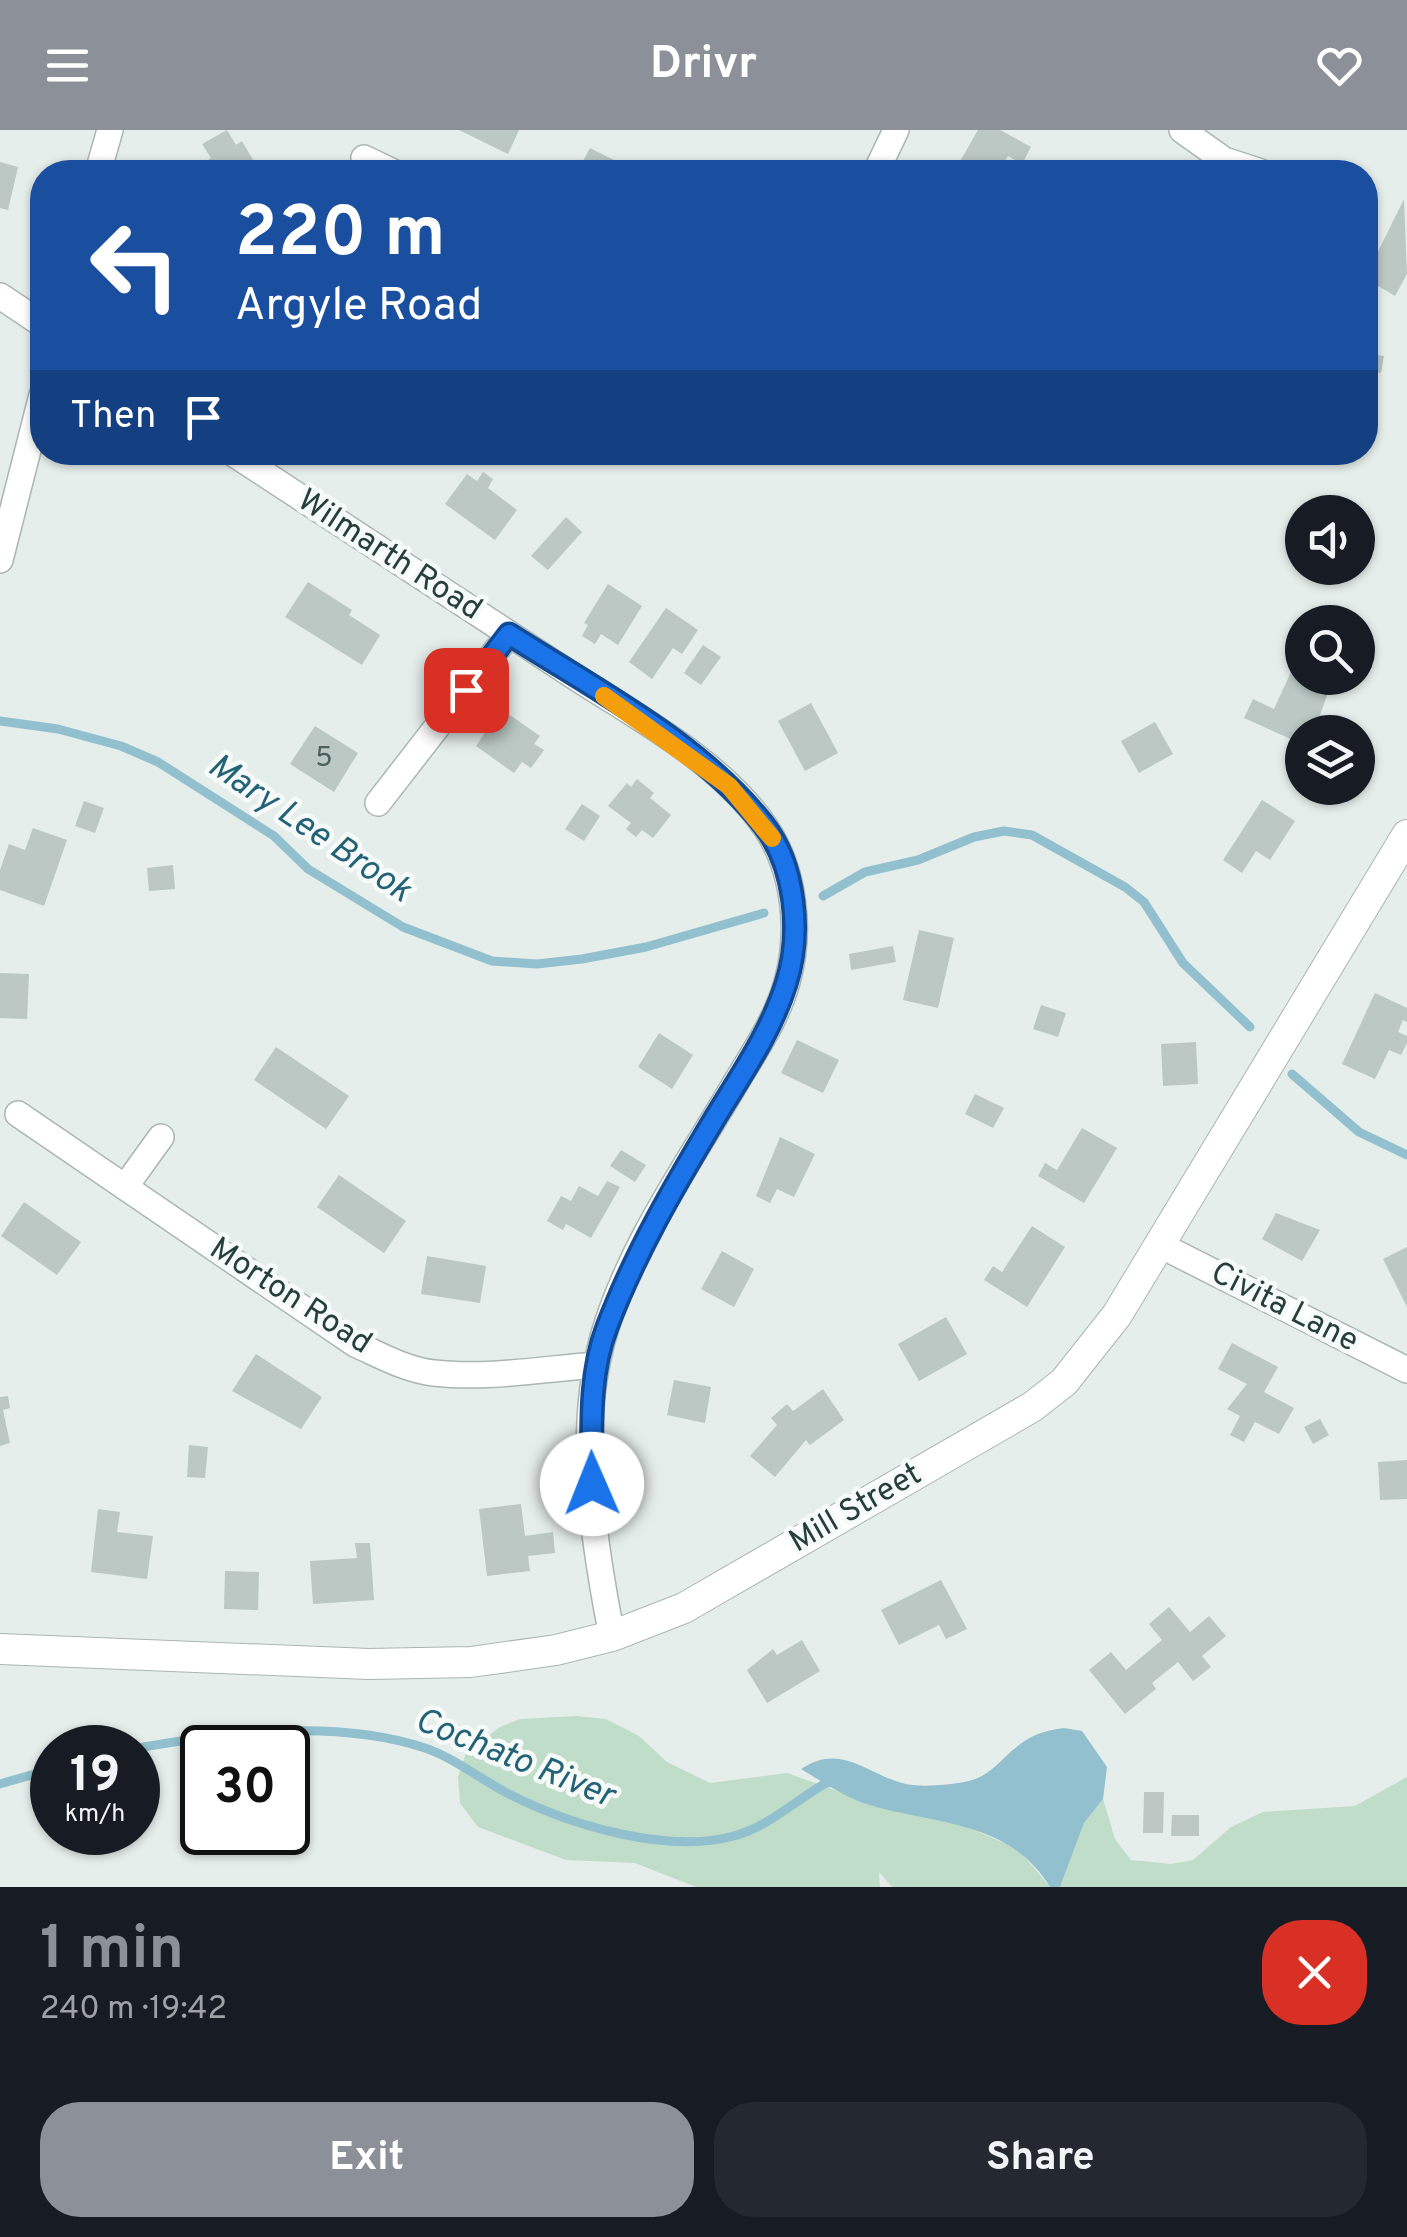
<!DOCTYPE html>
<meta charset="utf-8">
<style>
:root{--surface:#171b24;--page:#242831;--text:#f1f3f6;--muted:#9ea1a6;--accent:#8c9099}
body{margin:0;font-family:Overpass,sans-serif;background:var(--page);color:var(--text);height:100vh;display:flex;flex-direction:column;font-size:38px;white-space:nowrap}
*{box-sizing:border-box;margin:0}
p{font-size:32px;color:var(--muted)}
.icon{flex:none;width:55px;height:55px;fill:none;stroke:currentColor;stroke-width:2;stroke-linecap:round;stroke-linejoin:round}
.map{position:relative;height:1757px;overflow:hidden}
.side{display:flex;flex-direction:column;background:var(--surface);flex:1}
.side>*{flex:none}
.top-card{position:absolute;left:30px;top:30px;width:1348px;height:305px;border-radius:40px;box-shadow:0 2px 8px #0004;background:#1a4fa0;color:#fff;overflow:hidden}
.tools{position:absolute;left:1285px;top:365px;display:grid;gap:20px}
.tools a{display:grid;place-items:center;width:90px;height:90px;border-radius:50%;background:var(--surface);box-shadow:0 2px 8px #0004;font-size:50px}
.speed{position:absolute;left:30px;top:1595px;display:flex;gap:20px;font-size:50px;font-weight:700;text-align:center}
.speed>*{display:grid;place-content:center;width:130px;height:130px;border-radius:50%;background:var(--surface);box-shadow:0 2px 8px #0004;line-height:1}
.speed small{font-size:25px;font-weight:400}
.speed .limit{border:5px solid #111;border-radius:15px;background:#fff;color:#111}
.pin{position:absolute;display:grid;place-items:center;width:85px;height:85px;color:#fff;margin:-42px;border-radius:20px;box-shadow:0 5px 15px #0006}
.me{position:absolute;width:110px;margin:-55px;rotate:359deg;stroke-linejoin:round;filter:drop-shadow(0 0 8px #0008)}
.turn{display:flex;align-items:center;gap:35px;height:210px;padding:0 40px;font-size:45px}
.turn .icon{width:130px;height:130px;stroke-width:2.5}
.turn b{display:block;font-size:70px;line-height:85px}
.then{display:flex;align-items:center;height:95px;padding:0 40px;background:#0003;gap:20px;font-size:38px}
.round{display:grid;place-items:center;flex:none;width:105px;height:105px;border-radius:40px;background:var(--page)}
.headline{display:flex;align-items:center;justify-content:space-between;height:170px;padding:0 40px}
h1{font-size:60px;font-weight:700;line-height:75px;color:var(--accent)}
.primary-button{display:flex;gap:20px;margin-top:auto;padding:20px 40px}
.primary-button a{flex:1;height:115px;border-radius:40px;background:var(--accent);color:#fff;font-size:40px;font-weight:700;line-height:115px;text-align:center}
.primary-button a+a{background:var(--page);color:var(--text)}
header{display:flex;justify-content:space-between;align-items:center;height:130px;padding:0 40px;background:var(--accent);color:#fff;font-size:45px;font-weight:700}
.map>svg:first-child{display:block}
.green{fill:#c0ddca}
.water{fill:#92c0ce}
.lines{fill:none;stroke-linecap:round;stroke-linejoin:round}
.stream{stroke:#92c0ce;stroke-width:9}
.building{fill:#bbc8c4}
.minor-casing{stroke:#a9b6b2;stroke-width:28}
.tertiary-casing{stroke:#a9b6b2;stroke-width:32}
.minor{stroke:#fff;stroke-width:25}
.tertiary{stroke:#fff;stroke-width:30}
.route-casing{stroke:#114b97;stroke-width:25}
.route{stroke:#1a73e8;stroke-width:18}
.slow{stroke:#f59e0b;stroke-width:18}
.labels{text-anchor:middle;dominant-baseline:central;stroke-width:9;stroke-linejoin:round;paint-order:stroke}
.number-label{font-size:28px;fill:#4b615c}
.street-label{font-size:32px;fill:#263f3a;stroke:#f6faf8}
.water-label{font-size:35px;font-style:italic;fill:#236277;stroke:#f6faf8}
</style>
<header><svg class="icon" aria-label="menu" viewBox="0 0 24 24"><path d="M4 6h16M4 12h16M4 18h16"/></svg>Drivr<svg class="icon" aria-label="heart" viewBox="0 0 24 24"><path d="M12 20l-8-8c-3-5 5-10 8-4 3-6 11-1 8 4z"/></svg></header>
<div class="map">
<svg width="1407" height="1757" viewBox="0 0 1407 1757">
<rect width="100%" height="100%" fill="#e6eeeb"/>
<g class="green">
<polygon points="577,1586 606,1589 639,1606 667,1632 710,1653 787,1643 897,1682 946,1688 1018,1719 1050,1757 892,1757 879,1742 880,1757 696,1757 635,1733 566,1730 478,1697 460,1673 458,1647 466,1623 500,1597 520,1589"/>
<polygon points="1407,1647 1407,1757 1060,1757 1084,1693 1103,1669 1115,1709 1131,1730 1171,1734 1193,1730 1231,1697 1263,1682 1355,1676"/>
</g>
<path class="water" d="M1064,1598L1082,1601L1107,1637L1103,1669L1084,1693L1060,1757H1050C1008,1688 931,1695 863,1673C842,1665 821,1651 801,1639C840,1613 864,1642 902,1653C918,1658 948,1655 964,1652C1005,1645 1006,1604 1064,1598Z"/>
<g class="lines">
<g class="stream">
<polyline points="0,591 58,599 121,616 158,632 274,706 308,739 403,797 492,831 537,834 582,829 646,817 764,783"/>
<polyline points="823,766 865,742 918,730 974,707 1004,701 1032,705 1125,757 1144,772 1183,833 1250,897"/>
<polyline points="1292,944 1359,1002 1407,1025"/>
<path d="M138,1618C228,1602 337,1589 425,1618C455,1628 484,1652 513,1666C573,1696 668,1724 734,1706C768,1697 796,1670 826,1653L837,1652"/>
<polyline points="0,1654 52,1639"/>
</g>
</g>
<g class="building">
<polygon points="227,0 236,15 242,11 260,42 192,42 211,28 202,14"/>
<polygon points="459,0 519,0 508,24"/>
<polygon points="978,0 1000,0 1031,17 1022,34 1008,26 998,42 954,42"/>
<polygon points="590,18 638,42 577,42"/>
<polygon points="0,32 18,37 8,80 0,78"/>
<polygon points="1404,69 1407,144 1395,166 1365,148"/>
<polygon points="1366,223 1384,226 1381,243 1365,240"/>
<polygon points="483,342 493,349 488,358 517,380 495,410 445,374 467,344 477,351"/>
<polygon points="566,387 582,402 548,440 531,426"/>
<polygon points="308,452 352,480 349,485 380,505 362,535 285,487"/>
<polygon points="608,454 642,476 618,515 601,504 595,514 582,506 588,495 584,493"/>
<polygon points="666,478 698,500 682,524 673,518 652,549 629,532"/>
<polygon points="703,515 721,527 701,555 684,543"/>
<polygon points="1291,542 1329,560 1314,602 1302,602 1302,614 1244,588 1253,569 1274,579"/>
<polygon points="811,573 838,623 805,641 778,591"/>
<polygon points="501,579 540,606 534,614 544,620 531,638 522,632 514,643 476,616"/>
<polygon points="1155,592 1173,624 1139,643 1121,611"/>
<polygon points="315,596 358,623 334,662 290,634"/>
<polygon points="637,649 654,663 650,668 671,685 653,708 642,700 636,707 626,699 631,693 608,676 627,653 631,657"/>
<polygon points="1262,670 1295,691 1270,730 1256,721 1242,743 1223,730"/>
<polygon points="84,671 104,678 95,703 75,696"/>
<polygon points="582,674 600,686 584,711 565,699"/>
<polygon points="33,698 67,710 44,776 0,760 0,740 9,714 25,720"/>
<polygon points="173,735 175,759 149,761 147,738"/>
<polygon points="919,800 954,808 938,878 903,870"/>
<polygon points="893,816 896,832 851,840 849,824"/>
<polygon points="0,843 29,844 27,889 0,888"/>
<polygon points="1375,863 1407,878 1407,892 1403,890 1398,902 1407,906 1407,913 1401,925 1389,920 1375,949 1342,934"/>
<polygon points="1041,875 1066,883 1058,907 1033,899"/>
<polygon points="659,903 693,925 672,959 638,937"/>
<polygon points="797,910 839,930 823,963 781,943"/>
<polygon points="1196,912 1198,954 1163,956 1161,914"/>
<polygon points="276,917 349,966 326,999 254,950"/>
<polygon points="975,964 1004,978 993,998 965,984"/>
<polygon points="1082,998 1117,1018 1084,1073 1038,1046 1045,1033 1057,1040"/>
<polygon points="780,1007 815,1024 794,1067 777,1059 770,1073 756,1066"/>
<polygon points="621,1020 646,1035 635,1052 610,1036"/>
<polygon points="339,1045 406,1091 384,1123 317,1077"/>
<polygon points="607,1051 620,1057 591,1108 566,1094 563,1100 547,1091 561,1066 571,1071 579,1056 598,1066"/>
<polygon points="24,1072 81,1112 57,1145 1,1106"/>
<polygon points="1276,1083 1320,1100 1302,1131 1262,1109"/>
<polygon points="1032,1096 1065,1117 1027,1177 984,1150 993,1136 1002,1142"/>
<polygon points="1407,1117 1407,1177 1383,1129"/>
<polygon points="722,1121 754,1139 734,1177 701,1159"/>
<polygon points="427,1126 486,1136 480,1173 421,1164"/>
<polygon points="946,1187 967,1224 919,1251 898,1214"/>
<polygon points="1232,1213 1278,1237 1264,1262 1294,1278 1279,1304 1255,1292 1244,1312 1230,1305 1240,1286 1227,1279 1247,1254 1218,1239"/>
<polygon points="256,1224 322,1267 301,1299 232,1261"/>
<polygon points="674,1250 711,1257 705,1293 667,1285"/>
<polygon points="823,1259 844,1290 810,1315 806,1310 775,1347 750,1326 777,1295 771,1288 787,1274 793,1281"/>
<polygon points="8,1266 10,1278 3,1280 10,1313 0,1316 0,1267"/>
<polygon points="1320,1289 1329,1305 1313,1314 1304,1297"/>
<polygon points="189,1315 208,1317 205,1348 187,1347"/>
<polygon points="1407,1330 1407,1369 1380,1370 1378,1332"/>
<polygon points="521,1374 525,1406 553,1402 555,1423 528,1426 530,1441 487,1446 479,1379"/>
<polygon points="98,1379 120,1382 117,1402 153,1406 147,1449 91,1442"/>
<polygon points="355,1413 370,1413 374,1470 313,1474 310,1431 357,1428"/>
<polygon points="225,1441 259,1442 258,1480 224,1479"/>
<polygon points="941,1450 967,1499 946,1509 939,1495 899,1515 881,1480"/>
<polygon points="1169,1477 1190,1502 1209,1486 1226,1506 1202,1526 1211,1537 1193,1551 1178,1532 1152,1553 1156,1559 1125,1584 1089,1540 1111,1522 1126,1540 1162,1510 1149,1494"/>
<polygon points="802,1510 820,1541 767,1573 747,1540 773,1519 777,1525"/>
<polygon points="1144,1662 1164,1662 1163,1703 1143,1703"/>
<polygon points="1172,1685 1199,1685 1199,1706 1171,1706"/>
</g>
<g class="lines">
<g class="minor-casing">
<g id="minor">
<polyline points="1182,0 1224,30 1261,42"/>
<polyline points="364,28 393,42"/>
<polyline points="98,42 110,0"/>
<polyline points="876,42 896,0"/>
<polyline points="0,166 42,194"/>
<path d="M231,322C344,396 457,469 569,543C636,587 721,631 766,698C795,741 801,802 787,852C777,889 754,922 735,954C689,1033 630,1115 604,1204C576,1300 593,1410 612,1506"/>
<polyline points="0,430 42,265"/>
<polyline points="378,673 509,504"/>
<path d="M18,984L355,1214C380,1225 406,1240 434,1243C487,1249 543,1239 596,1235"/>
<polyline points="125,1057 161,1007"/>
<polyline points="1160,1115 1407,1240"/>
</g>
</g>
<g class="tertiary-casing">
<polyline id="tertiary" points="0,1519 369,1534 471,1532 556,1520 612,1506 684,1478 1032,1277 1064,1252 1117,1185 1407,705"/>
</g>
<use href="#minor" class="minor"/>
<use href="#tertiary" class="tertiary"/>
</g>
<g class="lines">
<g class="route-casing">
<path id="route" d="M466,560L509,504C594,559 700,613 763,694C796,736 802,804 786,854C771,902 741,945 715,988C675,1055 635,1123 607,1197C588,1246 592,1303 592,1354"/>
</g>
<use href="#route" class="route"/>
<polyline class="slow" points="604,566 729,656 772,708"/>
</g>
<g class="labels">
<g class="number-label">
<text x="324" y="629">5</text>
</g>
<g class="street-label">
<text transform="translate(389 426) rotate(33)">Wilmarth Road</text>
<text transform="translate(290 1167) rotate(33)">Morton Road</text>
<text transform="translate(1284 1178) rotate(27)">Civita Lane</text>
<text transform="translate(856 1379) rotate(-30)">Mill Street</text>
</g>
<g class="water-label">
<text transform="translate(309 699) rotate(34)">Mary Lee Brook</text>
<text transform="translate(514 1629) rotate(22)">Cochato River</text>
</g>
</g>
</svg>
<div class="tools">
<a><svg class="icon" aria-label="sound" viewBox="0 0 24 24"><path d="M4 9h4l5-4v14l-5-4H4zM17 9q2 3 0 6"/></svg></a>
<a><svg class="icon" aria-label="search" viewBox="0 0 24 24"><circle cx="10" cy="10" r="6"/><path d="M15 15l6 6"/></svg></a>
<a><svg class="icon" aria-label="layers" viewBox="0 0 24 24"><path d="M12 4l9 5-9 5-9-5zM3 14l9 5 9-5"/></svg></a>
</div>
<div class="speed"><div>19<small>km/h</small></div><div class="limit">30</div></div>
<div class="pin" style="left:466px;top:560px;background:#d93025"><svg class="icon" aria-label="arrive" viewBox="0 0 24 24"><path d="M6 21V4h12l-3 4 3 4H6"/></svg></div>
<svg class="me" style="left:592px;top:1354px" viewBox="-20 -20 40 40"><circle r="19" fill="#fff"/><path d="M0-13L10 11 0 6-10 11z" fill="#1a73e8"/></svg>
<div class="top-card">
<div class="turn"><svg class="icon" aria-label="left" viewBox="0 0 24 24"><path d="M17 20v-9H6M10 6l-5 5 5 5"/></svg><div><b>220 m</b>Argyle Road</div></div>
<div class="then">Then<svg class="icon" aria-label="arrive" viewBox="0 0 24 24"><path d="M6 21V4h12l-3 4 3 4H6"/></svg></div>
</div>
</div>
<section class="side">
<div class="headline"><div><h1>1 min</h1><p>240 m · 19:42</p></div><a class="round" style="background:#d93025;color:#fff"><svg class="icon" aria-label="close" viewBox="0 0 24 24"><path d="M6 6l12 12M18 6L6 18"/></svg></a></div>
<div class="primary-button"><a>Exit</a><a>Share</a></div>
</section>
